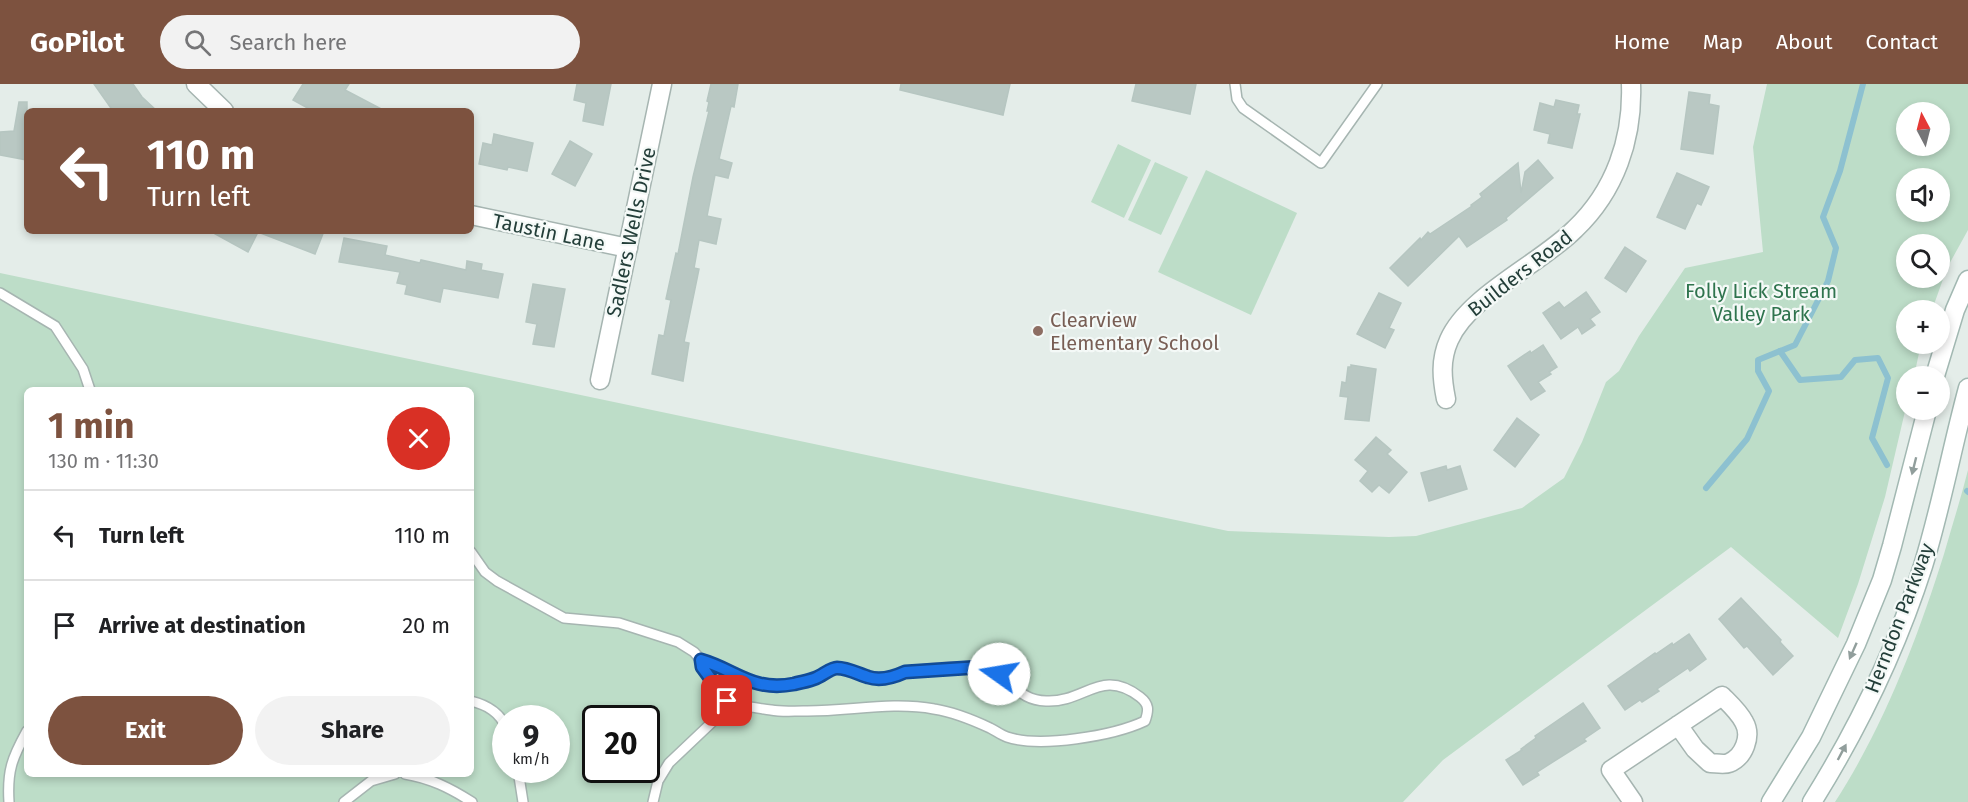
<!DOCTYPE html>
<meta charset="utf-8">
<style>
:root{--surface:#fff;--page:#f2f2f2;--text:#202124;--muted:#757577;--line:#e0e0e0;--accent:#7d523f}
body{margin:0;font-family:"Fira Sans",sans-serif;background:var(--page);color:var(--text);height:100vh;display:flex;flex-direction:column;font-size:22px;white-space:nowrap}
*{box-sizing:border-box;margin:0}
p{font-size:20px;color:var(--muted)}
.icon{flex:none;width:33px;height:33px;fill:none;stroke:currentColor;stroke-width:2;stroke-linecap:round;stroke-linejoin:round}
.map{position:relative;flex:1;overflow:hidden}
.drawer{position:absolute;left:24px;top:303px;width:450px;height:390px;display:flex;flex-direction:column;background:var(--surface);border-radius:9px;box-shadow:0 3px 9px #0003}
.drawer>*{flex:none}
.guide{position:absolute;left:24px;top:24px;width:450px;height:126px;border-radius:9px;box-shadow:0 3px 9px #0003;background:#7d523f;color:#fff;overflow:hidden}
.needle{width:39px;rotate:353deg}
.controls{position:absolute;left:1896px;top:18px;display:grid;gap:12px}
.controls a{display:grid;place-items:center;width:54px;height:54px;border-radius:50%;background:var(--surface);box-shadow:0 3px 9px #0003;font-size:30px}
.speed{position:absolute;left:492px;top:621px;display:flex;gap:12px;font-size:30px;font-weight:700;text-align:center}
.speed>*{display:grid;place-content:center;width:78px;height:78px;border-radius:50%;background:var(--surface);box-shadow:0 3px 9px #0003;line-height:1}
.speed small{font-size:15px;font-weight:400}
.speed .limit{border:3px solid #111;border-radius:9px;background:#fff;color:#111}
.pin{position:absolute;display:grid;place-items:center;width:51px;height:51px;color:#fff;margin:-26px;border-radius:12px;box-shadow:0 3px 9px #0006}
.me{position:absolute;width:66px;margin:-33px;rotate:283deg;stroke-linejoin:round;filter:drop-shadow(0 0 4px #0008)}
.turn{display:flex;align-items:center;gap:21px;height:126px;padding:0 24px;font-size:27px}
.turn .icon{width:78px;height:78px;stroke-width:2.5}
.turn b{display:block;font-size:42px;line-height:51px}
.round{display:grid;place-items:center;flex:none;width:63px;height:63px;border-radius:32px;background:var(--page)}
.overview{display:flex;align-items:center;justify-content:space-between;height:102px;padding:0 24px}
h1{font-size:36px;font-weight:700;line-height:45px;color:var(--accent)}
.button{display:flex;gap:12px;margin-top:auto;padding:12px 24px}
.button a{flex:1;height:69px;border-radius:36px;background:var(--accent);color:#fff;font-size:24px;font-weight:700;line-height:69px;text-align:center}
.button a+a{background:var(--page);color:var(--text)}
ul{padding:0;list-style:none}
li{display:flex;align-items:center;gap:18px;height:90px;padding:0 24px;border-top:2px solid var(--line)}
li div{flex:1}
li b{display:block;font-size:22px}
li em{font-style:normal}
header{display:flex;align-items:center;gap:36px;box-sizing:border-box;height:84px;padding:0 30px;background:var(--accent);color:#fff}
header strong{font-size:28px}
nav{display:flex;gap:33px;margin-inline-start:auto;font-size:21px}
.search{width:420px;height:54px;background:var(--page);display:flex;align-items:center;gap:15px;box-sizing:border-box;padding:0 21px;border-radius:33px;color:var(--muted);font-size:22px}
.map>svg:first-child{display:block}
.green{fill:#bdddc8;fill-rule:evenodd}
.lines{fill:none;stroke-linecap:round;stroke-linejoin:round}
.stream{stroke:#8dc1d0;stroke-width:6}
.building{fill:#b9c8c3;stroke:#b6c6c1;stroke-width:1.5}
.lane-casing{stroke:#a6b5b1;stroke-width:12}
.street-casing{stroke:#a6b5b1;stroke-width:21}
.secondary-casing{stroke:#a2b8b2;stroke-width:21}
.lane{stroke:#fff;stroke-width:9}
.street{stroke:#fff;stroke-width:18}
.secondary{stroke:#fff;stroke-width:18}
.oneway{fill:#919e9c}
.route-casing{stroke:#114b97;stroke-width:15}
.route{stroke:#1a73e8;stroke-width:10}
.education-dot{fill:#8d6e63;stroke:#f4f9f7;stroke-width:2}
.labels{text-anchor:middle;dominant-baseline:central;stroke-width:4.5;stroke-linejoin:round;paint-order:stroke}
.street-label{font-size:20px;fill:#233e39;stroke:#f4f9f7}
.park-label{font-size:20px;fill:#2f744e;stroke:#f4f9f7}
.education-label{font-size:20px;fill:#785e54;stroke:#f4f9f7;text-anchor:start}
</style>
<header>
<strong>GoPilot</strong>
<div class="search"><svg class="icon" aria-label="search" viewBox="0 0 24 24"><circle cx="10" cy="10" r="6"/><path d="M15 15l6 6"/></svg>Search here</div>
<nav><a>Home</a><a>Map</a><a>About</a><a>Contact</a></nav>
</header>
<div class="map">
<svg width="1968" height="718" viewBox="0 0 1968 718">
<rect width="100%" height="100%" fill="#e4ede9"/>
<g class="green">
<path d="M1767,0H1968V146L1947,184L1932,226H1906V260H1921L1914,292H1906V323L1885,413L1858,500L1838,554L1731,463L1443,676L1403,718H0V189L1228,447L1389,453L1416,452L1522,424L1564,394L1582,358L1606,298L1619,287L1639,252L1685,184L1763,168L1753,63ZM1906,28H1940V62H1906ZM1906,94H1940V128H1906ZM1906,160H1940V194H1906ZM27,306H471V690H27ZM506,634H556V686H506ZM596,634H646V686H596Z"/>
<polygon points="1118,60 1151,76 1124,134 1091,118"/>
<polygon points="1155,78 1188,93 1161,151 1128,136"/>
<polygon points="1206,86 1297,129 1251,231 1158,188"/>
<path d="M1968,386V718H1835C1884,642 1917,556 1944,470C1952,442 1961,414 1968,386Z"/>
</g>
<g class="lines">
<g class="stream">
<polyline points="1780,267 1800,296 1841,293 1855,276 1878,274 1888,294 1872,354 1887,381"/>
<polyline points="1706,404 1747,355 1769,307 1758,287 1758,276 1795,261 1828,197 1836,164 1823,133 1840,87 1863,0"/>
<polyline points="1967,407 1968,408"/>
</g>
</g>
<g class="building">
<polygon points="94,0 133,0 142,13 157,27 113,27"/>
<polygon points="303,0 349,0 345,6 385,27 313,27 293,16"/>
<polygon points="577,0 611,0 603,41 583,37 586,19 574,16"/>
<polygon points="711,0 738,0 734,23 731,22 719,75 732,79 728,94 715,91 707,132 721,135 716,160 699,156 694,184 699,185 684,258 689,259 683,297 652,290 659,251 664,252 671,216 666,215 676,169 678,170 693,93 709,27 707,27 709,18 707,17"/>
<polygon points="901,0 1010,0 1003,31 900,6"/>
<polygon points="1136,0 1196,0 1190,30 1132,17"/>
<polygon points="1689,8 1710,11 1709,20 1719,22 1713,70 1681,65"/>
<polygon points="1556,16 1579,21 1577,30 1580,30 1572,64 1548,59 1550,50 1534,46 1540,19 1554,23"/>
<polygon points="19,18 27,18 27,76 0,71 0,48 14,47"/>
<polygon points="494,50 533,59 527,87 508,83 507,86 479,80 483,59 492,61"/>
<polygon points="570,57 592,70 575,102 552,90"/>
<polygon points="1538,76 1553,94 1506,134 1507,136 1467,163 1459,152 1408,202 1390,184 1420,154 1421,156 1428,148 1430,150 1472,122 1471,121 1482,113 1480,110 1518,79 1521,109 1525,88"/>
<polygon points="1677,89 1709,103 1701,121 1697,119 1685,145 1657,133"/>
<polygon points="210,147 324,147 315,170 258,148 248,168"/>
<polygon points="344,154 387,162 385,171 420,179 421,176 466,186 467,177 482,180 481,186 503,190 498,214 443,204 440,218 405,210 407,201 397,199 400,188 339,178"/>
<polygon points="1625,163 1646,177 1626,208 1605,194"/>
<polygon points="533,200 565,205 554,263 533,260 537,240 526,238"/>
<polygon points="1586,208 1600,228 1590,235 1595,241 1582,250 1578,243 1561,255 1543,229 1559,218 1564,224"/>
<polygon points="1379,209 1401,219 1389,244 1394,246 1385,264 1357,250"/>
<polygon points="1543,261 1557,283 1549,288 1551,290 1538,298 1545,307 1531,316 1508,282 1530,267 1531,269"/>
<polygon points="1351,281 1376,285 1369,337 1345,335 1348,313 1340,312 1342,298 1346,299 1348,283 1351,283"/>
<polygon points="1517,334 1539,351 1515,383 1494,366"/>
<polygon points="1376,353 1391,366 1387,370 1407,388 1389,409 1379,401 1372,408 1360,397 1368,387 1355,376"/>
<polygon points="1446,382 1447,386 1460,382 1467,405 1429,417 1421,389"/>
<polygon points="1741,514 1781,556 1780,558 1793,572 1773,591 1747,562 1744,564 1719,535"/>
<polygon points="1689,550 1706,575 1690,587 1688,584 1657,605 1659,607 1642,618 1640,616 1625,626 1608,602 1655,569 1656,570 1672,559 1673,561"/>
<polygon points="1583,619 1600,644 1584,655 1586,657 1537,688 1539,691 1523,701 1506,676 1522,666 1521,665 1536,654 1535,652"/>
</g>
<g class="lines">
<g class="lane-casing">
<g id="lane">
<polyline points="1235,0 1237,15 1243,24 1321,79 1377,0"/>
<polyline points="0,209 55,242 83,285 90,306"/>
<polyline points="471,468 485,488 497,497 564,534 619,539 678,558 694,568 701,576 702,583 724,612 727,622"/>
<path d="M471,617C487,621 500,628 506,644"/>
<polyline points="518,686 523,718"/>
<path d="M405,690C430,694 450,704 472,718"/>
<path d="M9,718C7,687 12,674 27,647"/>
<polyline points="344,718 371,697 395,690"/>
<path d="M653,718L658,697L669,679L726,625C746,620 752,624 771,626C781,628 792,627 803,627C847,628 890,617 934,625C953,628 973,636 990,644C996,647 1001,651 1007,653C1040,664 1113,652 1145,637C1149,626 1149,620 1140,613C1101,583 1085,619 1046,617C1018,616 1016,598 995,589C970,578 932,585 905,588C894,593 880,597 868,593C858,590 848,584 837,584C831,584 823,591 816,594C809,596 801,598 794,600C752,608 736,585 701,576"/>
</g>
</g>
<g class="street-casing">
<g id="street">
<polyline points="196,0 224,27"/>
<polyline points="471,131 628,164"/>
<polyline points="600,296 662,0"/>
<path d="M1446,315C1442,295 1440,276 1449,256C1468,212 1540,180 1575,145C1615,107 1633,55 1631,0"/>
<path d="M1633,718L1611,686L1722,612C1730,620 1739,628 1744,638C1752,652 1744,673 1729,679C1724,681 1715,679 1710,679L1695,665L1678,641"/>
</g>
</g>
<g class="secondary-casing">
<g id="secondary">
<polyline points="1935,292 1955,226 1968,196"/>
<polyline points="1771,718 1811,653 1856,560 1882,496 1892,462 1927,326"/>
<path d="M1812,718C1857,646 1897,563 1923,482C1941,424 1952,363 1968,304"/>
</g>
</g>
<use href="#lane" class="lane"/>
<use href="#street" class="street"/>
<use href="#secondary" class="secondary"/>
</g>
<defs><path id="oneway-solid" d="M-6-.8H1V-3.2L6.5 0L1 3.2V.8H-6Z" transform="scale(1.5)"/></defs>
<g class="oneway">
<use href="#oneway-solid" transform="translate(1914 382) rotate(104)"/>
<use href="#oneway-solid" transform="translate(1853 567) rotate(114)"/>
<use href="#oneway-solid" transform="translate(1842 668) rotate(-62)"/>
</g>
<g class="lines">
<g class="route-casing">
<path id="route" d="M727,617L702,583L701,576C736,586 752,608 794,600C801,598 809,597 816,594C823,591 831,584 837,584C848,584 858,590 868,593C880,597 894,593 905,588L980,583L999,590"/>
</g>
<use href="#route" class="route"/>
</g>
<circle class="education-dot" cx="1038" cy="247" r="6"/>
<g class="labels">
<g class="street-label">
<text transform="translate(549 148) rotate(12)">Taustin Lane</text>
<text transform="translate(631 148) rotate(-78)">Sadlers Wells Drive</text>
<text transform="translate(1520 189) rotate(-38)">Builders Road</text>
<text transform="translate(1899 534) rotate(-69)">Herndon Parkway</text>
</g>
<g class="park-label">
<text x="1761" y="207">Folly Lick Stream<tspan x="1761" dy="23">Valley Park</tspan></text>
</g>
<g class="education-label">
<text x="1050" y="236">Clearview<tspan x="1050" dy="23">Elementary School</tspan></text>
</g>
</g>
</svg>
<div class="controls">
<a><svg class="needle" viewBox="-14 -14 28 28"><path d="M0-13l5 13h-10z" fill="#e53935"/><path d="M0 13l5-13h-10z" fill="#757577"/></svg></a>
<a><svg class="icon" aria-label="sound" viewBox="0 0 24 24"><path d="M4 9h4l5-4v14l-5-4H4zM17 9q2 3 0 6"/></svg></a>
<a><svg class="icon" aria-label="search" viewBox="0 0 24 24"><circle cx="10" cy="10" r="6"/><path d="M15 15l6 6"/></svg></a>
<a>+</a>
<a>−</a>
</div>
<div class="speed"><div>9<small>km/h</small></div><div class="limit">20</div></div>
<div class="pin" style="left:727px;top:617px;background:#d93025"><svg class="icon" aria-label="arrive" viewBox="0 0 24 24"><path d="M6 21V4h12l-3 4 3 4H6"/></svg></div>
<svg class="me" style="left:999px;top:590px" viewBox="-20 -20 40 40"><circle r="19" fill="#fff"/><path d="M0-13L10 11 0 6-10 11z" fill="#1a73e8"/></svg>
<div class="guide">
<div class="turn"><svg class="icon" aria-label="left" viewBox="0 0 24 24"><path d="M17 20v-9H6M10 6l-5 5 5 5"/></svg><div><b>110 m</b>Turn left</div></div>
</div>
<section class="drawer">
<div class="overview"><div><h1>1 min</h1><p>130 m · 11:30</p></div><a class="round" style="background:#d93025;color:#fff"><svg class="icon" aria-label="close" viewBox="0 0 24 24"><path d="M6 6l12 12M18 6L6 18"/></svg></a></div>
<ul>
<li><svg class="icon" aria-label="left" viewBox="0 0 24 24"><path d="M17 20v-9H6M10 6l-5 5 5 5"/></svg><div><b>Turn left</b></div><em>110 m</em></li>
<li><svg class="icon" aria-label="arrive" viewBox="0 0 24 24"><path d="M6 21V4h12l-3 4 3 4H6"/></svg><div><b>Arrive at destination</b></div><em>20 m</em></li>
</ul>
<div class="button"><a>Exit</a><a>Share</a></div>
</section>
</div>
